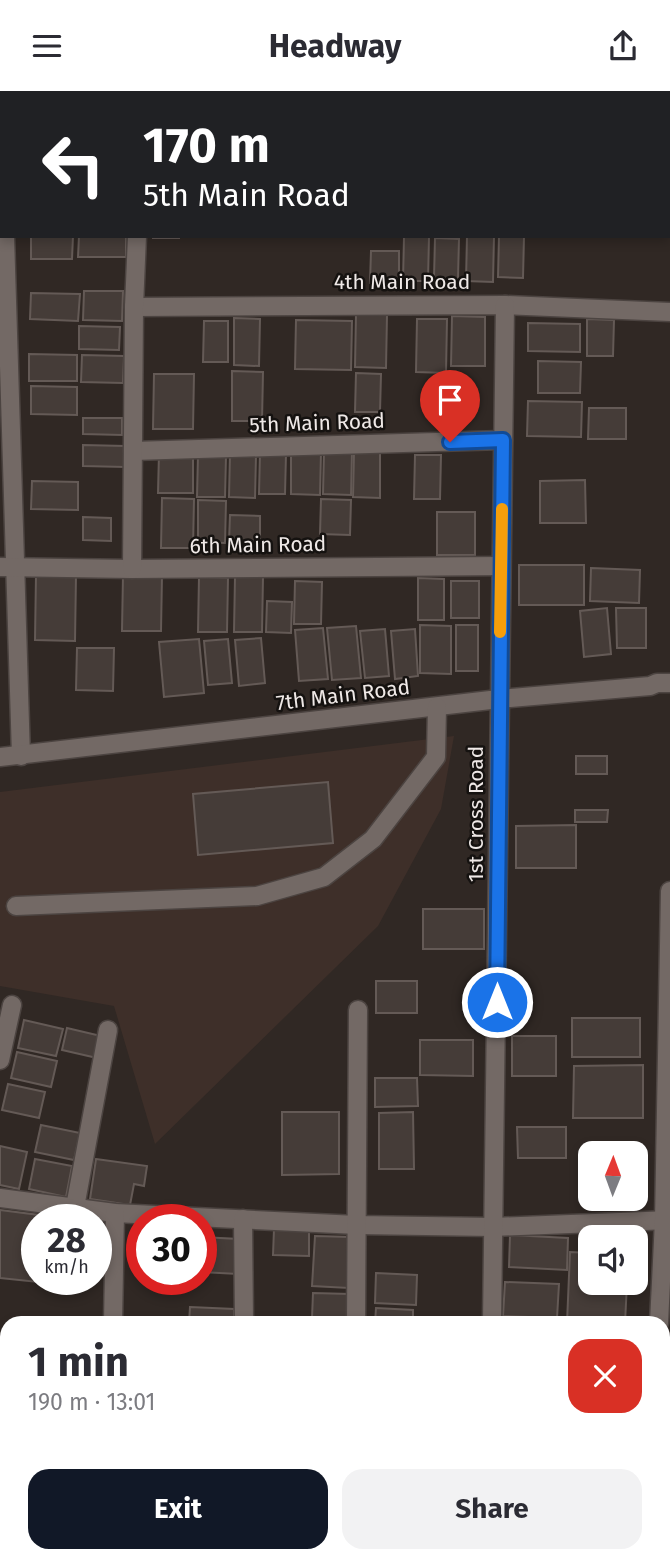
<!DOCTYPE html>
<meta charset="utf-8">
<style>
:root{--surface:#fff;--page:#f2f2f3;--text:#2b2b33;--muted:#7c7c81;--accent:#111827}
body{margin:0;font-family:"Fira Sans",sans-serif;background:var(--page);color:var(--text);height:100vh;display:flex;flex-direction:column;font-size:26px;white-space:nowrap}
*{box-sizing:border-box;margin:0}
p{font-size:23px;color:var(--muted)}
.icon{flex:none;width:38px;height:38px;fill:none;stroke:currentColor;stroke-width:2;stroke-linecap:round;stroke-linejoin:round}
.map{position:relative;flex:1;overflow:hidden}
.drawer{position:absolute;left:0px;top:1225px;width:670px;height:247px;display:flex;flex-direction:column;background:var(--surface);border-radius:21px 21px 0 0;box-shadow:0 4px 10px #0003}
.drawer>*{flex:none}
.hud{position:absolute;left:0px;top:0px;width:670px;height:147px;box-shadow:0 4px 10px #0003;background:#202124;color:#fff;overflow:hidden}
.needle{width:46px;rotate:1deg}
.buttons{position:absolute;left:578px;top:1050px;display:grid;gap:14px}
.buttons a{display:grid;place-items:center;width:70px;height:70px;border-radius:14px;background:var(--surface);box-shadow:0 4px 10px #0003;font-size:35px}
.speed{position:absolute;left:21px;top:1113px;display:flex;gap:14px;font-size:35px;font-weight:700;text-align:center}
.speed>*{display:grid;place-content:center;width:91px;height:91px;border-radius:50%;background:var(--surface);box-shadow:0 4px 10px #0003;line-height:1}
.speed small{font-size:18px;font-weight:400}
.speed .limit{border:10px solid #d22;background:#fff;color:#111}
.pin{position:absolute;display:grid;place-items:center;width:60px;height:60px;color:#fff;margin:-72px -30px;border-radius:50% 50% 50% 0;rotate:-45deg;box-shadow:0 0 7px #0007}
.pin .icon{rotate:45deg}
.me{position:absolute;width:77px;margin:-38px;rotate:0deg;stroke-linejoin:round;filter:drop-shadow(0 0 5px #0008)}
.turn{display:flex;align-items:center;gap:24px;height:147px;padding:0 28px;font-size:32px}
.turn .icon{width:91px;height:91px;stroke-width:2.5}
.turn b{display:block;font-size:49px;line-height:60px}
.round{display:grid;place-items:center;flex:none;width:74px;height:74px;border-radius:21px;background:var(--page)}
.headline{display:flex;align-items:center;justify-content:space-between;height:119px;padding:0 28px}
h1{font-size:42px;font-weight:700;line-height:52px}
.button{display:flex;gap:14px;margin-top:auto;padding:14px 28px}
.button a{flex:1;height:80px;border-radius:21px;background:var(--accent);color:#fff;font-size:28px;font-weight:700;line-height:80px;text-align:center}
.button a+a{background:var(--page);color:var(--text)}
header{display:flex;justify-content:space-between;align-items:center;height:91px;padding:0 28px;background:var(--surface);font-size:32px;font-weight:700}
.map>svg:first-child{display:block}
.built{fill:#3e2f29}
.building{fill:#453c38;stroke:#645a56;stroke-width:2}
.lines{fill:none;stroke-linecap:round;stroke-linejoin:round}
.minor-casing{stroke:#4c4441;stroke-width:21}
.minor{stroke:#736965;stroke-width:18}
.route-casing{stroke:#114b97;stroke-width:18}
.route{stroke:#1a73e8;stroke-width:12}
.slow{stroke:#f59e0b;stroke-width:12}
.labels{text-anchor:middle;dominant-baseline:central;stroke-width:5;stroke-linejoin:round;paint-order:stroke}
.street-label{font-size:21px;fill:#efe9e7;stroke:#151210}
</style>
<header><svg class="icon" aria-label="menu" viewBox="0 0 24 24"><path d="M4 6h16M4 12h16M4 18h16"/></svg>Headway<svg class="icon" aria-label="share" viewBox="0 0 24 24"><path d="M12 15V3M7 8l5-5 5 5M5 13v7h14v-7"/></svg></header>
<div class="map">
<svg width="670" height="1471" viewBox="0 0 670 1471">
<rect width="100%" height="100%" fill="#302824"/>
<polygon class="built" points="454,645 441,718 378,835 155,1053 114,915 0,895 0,701"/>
<g class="building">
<rect x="67" y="0" width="34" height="2"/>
<rect x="113" y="0" width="31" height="2"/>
<rect x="153" y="0" width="32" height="2"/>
<rect x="195" y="0" width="32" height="2"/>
<rect x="232" y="0" width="36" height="2"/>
<rect x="276" y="0" width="37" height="2"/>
<rect x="404" y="0" width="39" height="2"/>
<rect x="527" y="0" width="61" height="2"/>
<polygon points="31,145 73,145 72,168 31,168"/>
<polygon points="79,145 126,145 126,166 78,166"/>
<rect x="153" y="145" width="26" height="2"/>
<polygon points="467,145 494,145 493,191 466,190"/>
<polygon points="499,145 524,145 523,187 498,186"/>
<polygon points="404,146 429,146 428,190 403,190"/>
<polygon points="435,147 459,148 458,187 434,187"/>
<polygon points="371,160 399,160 399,193 370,192"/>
<polygon points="84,200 123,200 122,230 83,229"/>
<polygon points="31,202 80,203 78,230 30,228"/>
<polygon points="356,223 387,224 386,277 355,276"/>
<polygon points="452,225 485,226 485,275 451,275"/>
<polygon points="234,227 260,228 259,275 234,274"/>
<polygon points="417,228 447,228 446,282 416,281"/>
<polygon points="587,228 614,229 613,265 587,265"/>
<polygon points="296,229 352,230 351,279 295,278"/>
<polygon points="204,230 228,230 228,271 203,271"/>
<polygon points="528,232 580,233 580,261 528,260"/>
<polygon points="79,235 120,236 119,259 79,258"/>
<polygon points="29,263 77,264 77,290 29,290"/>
<polygon points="82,264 124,265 123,292 81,291"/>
<polygon points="538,270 581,271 580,302 538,302"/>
<polygon points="232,280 263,281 262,330 232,330"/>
<polygon points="356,282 381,283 380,321 355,321"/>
<polygon points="154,283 194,283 193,338 153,338"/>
<polygon points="31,295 77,296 77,324 31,323"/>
<polygon points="528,310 582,311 581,346 527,345"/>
<polygon points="589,317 626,317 626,348 588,348"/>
<polygon points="83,327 122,327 122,344 83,343"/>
<polygon points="83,354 125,355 125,376 83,375"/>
<polygon points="291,360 321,361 320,404 291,403"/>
<polygon points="324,360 352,361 351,404 323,403"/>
<polygon points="159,362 193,363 193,402 158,402"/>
<polygon points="260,362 286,363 285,403 259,403"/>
<polygon points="354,362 380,362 380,407 353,406"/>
<polygon points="230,363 256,364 255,407 229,406"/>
<polygon points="198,364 226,365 225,406 197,406"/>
<polygon points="415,364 441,364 440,408 414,408"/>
<polygon points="585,389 586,432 540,432 540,390"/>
<polygon points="32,390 78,391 78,419 31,418"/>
<polygon points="162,407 194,408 193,457 161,457"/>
<polygon points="321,408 351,409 350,444 320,443"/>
<polygon points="198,409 226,410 225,452 198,451"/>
<rect x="437" y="421" width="38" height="43"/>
<polygon points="230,424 260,425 260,452 229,451"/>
<polygon points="83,426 111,427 111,450 83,449"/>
<rect x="519" y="474" width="65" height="40"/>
<polygon points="591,477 640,479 639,512 590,510"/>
<polygon points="36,484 76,484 75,550 35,549"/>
<polygon points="123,484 162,484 161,540 122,540"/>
<polygon points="199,486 228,487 227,541 198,541"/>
<polygon points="235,486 263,486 262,541 234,541"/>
<polygon points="418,487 444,488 444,529 418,529"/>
<polygon points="295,490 322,491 321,533 294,533"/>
<rect x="451" y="490" width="28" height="37"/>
<polygon points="267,510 292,511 291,542 266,541"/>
<polygon points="607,517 611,563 584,566 580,520"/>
<polygon points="616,517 646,517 646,557 617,557"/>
<polygon points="420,534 451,535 451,583 420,582"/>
<rect x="456" y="534" width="22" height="46"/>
<polygon points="356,535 361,587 332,589 327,537"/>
<polygon points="323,537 328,588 299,590 295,539"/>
<polygon points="385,538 389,585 365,587 360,540"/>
<polygon points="415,538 418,585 395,588 391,540"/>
<polygon points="261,547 265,592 239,595 235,549"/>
<polygon points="199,548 204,602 164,606 159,551"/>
<polygon points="228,548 232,592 208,594 204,550"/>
<polygon points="77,557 114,557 113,600 76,599"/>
<rect x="576" y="665" width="31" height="18"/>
<polygon points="328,691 333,752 198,764 193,703"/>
<polygon points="575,719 608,719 607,731 575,731"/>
<polygon points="576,734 576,777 516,777 516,735"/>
<rect x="423" y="818" width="61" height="40"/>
<rect x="376" y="890" width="41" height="32"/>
<rect x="572" y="927" width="68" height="39"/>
<polygon points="24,929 63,938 56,965 18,957"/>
<polygon points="67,937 101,945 97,967 62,959"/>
<rect x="512" y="945" width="44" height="40"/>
<polygon points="420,949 473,949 473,985 420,984"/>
<polygon points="17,961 57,970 51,996 11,987"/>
<polygon points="643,974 643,1027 573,1027 574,975"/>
<polygon points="375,987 417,987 418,1015 375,1016"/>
<polygon points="8,993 45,1001 39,1027 2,1019"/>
<polygon points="282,1021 339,1021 339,1083 282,1084"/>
<polygon points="413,1021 414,1078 379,1078 379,1022"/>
<polygon points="41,1034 80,1042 74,1069 35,1061"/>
<polygon points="517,1036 566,1036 566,1067 518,1067"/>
<polygon points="0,1055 27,1061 19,1098 0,1094"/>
<polygon points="35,1068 72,1075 66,1106 29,1098"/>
<polygon points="96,1068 147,1075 144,1095 134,1093 130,1114 90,1108"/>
<polygon points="0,1119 39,1124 39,1129 37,1129 36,1155 37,1188 58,1188 57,1193 0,1187"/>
<polygon points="274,1138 309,1140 309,1165 273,1164"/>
<polygon points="510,1144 568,1147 567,1179 509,1176"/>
<polygon points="315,1145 351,1146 349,1197 312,1195"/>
<polygon points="201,1146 239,1148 238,1183 201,1181"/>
<polygon points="570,1161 590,1162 590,1192 627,1192 625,1232 567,1232"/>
<polygon points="376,1182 417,1184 416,1214 375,1212"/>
<polygon points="505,1191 559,1193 557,1227 503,1225"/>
<polygon points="313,1202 350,1203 349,1229 312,1227"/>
<polygon points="190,1216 234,1218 234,1232 189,1232"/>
<polygon points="376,1217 413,1219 413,1232 375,1232"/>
<rect x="0" y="1306" width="7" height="28"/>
<polygon points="0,1456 7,1457 7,1465 44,1465 43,1471 0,1471"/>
<rect x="128" y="1465" width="51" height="6"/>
<rect x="247" y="1465" width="93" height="6"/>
</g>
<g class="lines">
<g class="minor-casing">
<g id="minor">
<polyline points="498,0 498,2"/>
<polyline points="4,2 4,0"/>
<polyline points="668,74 670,74"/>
<polyline points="0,79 2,79"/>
<polyline points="5,145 21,665"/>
<polyline points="134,216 505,214 670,221"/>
<polyline points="133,360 503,349"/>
<polyline points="0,476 132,478 501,475"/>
<polyline points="132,478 134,216 137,145"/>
<polyline points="0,666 499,608 650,595 657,592 670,592"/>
<polyline points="16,815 257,805 324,786 373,748 436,666 437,616"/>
<polyline points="0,969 12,914"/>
<polyline points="0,1107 115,1122 357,1134 493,1136 670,1129"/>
<polyline points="75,1116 108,939"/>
<polyline points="243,1128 244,1232"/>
<polyline points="113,1232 115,1122"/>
<polyline points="356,1232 358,919"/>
<polyline points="492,1232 505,214"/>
<polyline points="659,1232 664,1129 670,800"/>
<polyline points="663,1434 670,1433"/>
<polyline points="352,1471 352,1465"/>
<polyline points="488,1471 488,1465"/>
<polyline points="649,1471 650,1465"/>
</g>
</g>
<use href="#minor" class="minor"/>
</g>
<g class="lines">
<g class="route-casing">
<polyline id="route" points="450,351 503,349 497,911"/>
</g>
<use href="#route" class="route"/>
<polyline class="slow" points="500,541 502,418"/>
</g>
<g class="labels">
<g class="street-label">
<text x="402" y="191">4th Main Road</text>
<text transform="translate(317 332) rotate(-2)">5th Main Road</text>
<text transform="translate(258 454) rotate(-1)">6th Main Road</text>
<text transform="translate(343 604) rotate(-7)">7th Main Road</text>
<text transform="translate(476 723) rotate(-90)">1st Cross Road</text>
</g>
</g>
</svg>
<div class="buttons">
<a><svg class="needle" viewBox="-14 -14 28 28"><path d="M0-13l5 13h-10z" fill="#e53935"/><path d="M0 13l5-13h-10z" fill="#7c7c81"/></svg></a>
<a><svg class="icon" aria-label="sound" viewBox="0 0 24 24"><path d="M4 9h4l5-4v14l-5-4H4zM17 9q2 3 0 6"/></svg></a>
</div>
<div class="speed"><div>28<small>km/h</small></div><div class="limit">30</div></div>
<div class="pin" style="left:450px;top:351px;background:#d93025"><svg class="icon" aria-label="arrive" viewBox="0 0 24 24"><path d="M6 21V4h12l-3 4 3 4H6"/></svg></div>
<svg class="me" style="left:497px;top:911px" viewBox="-20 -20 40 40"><circle r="17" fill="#1a73e8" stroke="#fff" stroke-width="3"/><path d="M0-11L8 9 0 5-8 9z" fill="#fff"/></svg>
<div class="hud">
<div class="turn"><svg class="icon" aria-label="left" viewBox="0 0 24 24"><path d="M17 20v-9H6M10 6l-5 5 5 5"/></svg><div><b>170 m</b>5th Main Road</div></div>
</div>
<section class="drawer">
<div class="headline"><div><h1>1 min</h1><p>190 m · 13:01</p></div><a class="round" style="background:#d93025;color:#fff"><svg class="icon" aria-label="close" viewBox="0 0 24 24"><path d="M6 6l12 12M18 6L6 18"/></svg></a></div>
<div class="button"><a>Exit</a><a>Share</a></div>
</section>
</div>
